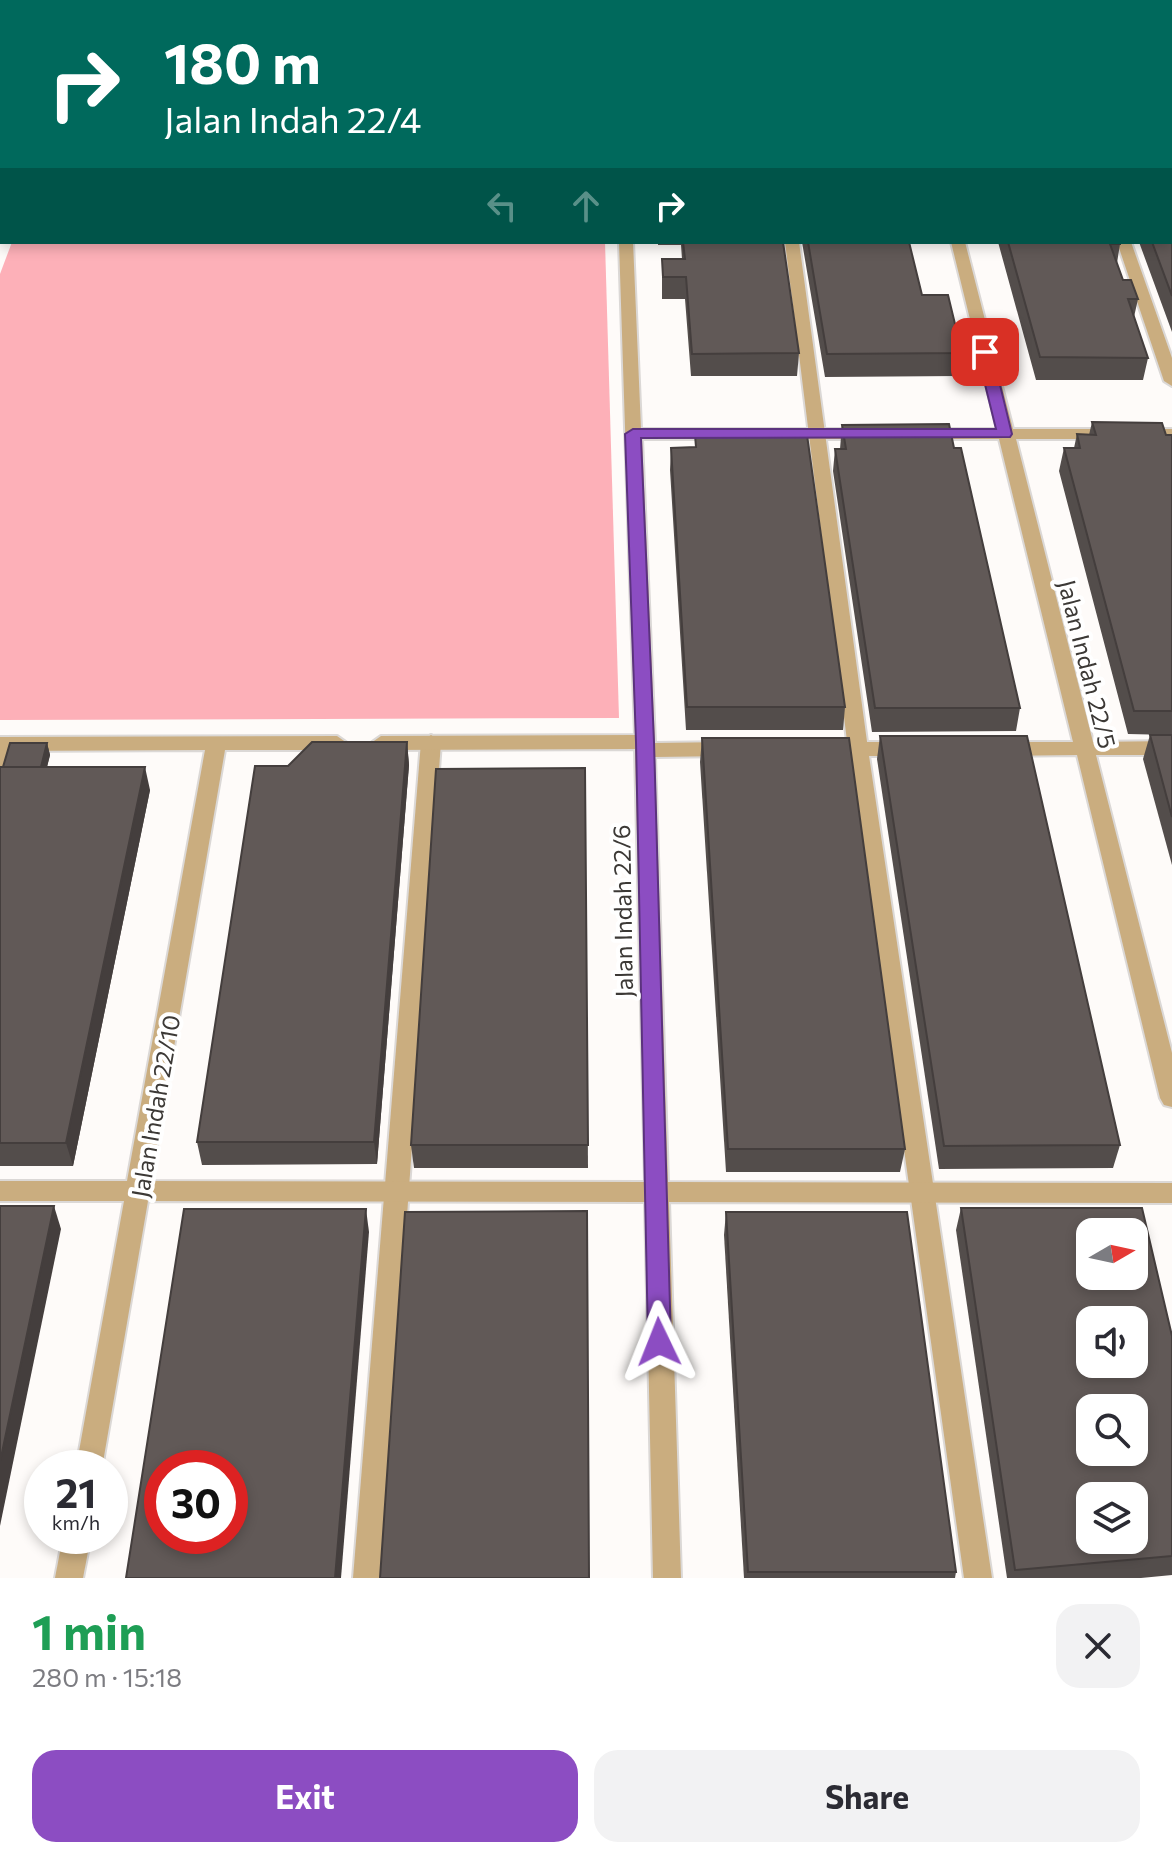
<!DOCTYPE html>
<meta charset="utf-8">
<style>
:root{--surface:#fff;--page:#f2f2f3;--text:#2b2b33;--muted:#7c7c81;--accent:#8c4dc2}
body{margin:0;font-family:Commissioner,sans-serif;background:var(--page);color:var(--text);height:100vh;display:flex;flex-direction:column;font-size:30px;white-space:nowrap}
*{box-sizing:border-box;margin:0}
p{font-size:26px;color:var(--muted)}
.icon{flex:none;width:44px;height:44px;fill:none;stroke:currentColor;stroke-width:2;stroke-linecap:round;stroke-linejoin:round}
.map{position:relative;height:1578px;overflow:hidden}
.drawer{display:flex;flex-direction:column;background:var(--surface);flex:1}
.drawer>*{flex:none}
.hud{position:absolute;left:0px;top:0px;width:1172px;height:244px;box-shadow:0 4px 12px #0003;background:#00695c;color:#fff;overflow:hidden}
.needle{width:52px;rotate:81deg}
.controls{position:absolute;left:1076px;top:1218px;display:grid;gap:16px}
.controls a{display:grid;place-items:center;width:72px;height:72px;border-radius:16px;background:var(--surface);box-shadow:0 4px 12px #0003;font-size:40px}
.speed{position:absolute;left:24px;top:1450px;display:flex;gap:16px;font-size:40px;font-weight:700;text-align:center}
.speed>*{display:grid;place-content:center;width:104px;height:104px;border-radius:50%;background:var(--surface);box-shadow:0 4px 12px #0003;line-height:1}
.speed small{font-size:20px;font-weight:400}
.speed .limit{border:12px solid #d22;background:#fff;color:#111}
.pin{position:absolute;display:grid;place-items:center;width:68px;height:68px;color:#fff;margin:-34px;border-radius:16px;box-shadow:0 4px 12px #0006}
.me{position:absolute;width:88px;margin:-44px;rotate:358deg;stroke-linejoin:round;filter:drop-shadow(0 0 6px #0008)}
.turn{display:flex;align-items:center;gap:28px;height:168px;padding:0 32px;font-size:36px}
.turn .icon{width:104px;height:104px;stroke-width:2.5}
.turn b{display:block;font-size:56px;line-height:68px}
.lanes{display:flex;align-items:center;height:76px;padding:0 32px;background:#0003;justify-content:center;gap:40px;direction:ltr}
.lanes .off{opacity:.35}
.round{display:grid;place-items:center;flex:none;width:84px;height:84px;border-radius:24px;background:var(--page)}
.summary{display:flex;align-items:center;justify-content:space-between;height:136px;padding:0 32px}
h1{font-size:48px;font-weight:700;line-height:60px;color:#1e9e55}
.action{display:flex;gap:16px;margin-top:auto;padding:16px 32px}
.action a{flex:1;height:92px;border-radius:24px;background:var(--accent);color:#fff;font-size:32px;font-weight:700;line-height:92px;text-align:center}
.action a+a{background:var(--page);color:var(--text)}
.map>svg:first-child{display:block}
.green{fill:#fdb0b8}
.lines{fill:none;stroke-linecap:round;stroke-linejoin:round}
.lane-casing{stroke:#dbd8d6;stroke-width:4}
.street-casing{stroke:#dbd8d6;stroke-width:4}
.lane{fill:#caad7f;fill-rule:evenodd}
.street{fill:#caad7f;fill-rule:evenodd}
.wall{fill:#534d4b}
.shaded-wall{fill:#443e3d}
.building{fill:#615957;stroke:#443e3d;stroke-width:2;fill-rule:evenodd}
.route{fill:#8c4dc2;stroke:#5b327e;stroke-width:2}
.labels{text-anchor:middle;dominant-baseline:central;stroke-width:8;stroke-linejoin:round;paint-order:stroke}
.street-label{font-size:24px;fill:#3c3936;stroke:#fff}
</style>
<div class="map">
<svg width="1172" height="1578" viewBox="0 0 1172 1578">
<rect width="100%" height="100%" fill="#fefbf9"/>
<polygon class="green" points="12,242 605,242 619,718 0,720 0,274"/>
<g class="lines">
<g class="lane-casing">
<g id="lane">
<rect x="754" y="0" width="12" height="2"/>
<polygon points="1033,0 1045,0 1046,2 1034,2"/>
<polygon points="785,242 799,242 868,749 992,1578 964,1578 848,749"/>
<polygon points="1117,242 1131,242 1172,358 1172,386 1164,381"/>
<polygon points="431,735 441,742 381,1578 353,1578 421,742"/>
<polygon points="8,737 18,744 10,774 0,781 0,741"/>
</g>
</g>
<g class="street-casing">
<g id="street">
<rect x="485" y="0" width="12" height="2"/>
<rect x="614" y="0" width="12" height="2"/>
<rect x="892" y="0" width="12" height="2"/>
<rect x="0" y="183" width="2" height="8"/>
<polygon points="619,242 633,242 641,429 868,429 876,434 868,439 642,439 655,743 728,742 738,749 728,756 655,757 668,1182 1172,1183 1172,1203 669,1202 681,1578 653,1578 645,1202 148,1201 102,1468 76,1468 124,1201 0,1201 0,1181 127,1181 205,750 0,751 0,737 337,736 347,743 337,750 225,750 151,1181 645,1182 635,749 381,750 371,743 381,736 635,735"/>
<polygon points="951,242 965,242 1013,429 1172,429 1172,439 1016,439 1093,742 1172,741 1172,755 1096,755 1172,1053 1172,1107 1164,1105 1160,1098 1077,755 1004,756 994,749 1004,742 1073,742 999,439 924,439 916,434 924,429 997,429"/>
<polygon points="824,742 904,742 914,749 904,756 824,756 814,749"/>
<polygon points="63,1536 91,1536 83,1578 55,1578"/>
</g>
</g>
<use href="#lane" class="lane"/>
<use href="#street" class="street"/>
</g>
<g class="wall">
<polygon points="0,0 70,0 69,2 2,2 2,157 0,162"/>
<polygon points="110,0 214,0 213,2 111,2"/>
<polygon points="229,0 331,0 330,2 229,2"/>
<rect x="381" y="0" width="99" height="2"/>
<rect x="501" y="0" width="78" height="2"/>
<polygon points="667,0 755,0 754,2 667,2"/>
<rect x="771" y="0" width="85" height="2"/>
<polygon points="923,0 1034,0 1034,2 924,2"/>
<polygon points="1051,0 1165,0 1164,2 1051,2"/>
<polygon points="1170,18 1172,22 1172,332 1139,242 1170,242"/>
<polygon points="658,242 783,242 799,353 797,376 691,376 685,299 662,299 662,259 682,259 681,245 658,245"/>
<polygon points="802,242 909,242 922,295 962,353 959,376 825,377"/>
<polygon points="998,242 1120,242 1120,244 1117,263 1123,280 1138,299 1134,317 1148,358 1143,380 1036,380"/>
<polygon points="1092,422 1172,435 1172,735 1128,734 1059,471 1064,448 1074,448 1077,434 1089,435"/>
<polygon points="842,425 954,448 1020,708 1016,731 872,732 833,471 835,449 840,449"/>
<polygon points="695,435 845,707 843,730 686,730 670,470 671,448 695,447"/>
<polygon points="1150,735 1172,735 1172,865 1143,759"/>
<polygon points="880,736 1120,1145 1113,1168 939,1169 877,759"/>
<polygon points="702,738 905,1149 900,1172 726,1172 700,762"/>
<polygon points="407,742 409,765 377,1164 202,1165 197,1142 288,766"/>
<polygon points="47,743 50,755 47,767 150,790 73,1166 0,1166 0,767 3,767"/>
<polygon points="585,768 588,1168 414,1168 411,1145"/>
<polygon points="961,1208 1172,1336 1172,1575 1141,1578 1007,1578 956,1230"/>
<polygon points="726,1212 956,1572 955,1578 744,1578 724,1235"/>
</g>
<g class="shaded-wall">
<polygon points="2,124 2,157 0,162 0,129"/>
<polygon points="407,742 409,765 377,1164 374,1142"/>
<polygon points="47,743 50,755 41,790 38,778"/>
<polygon points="145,767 150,790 73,1166 66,1143"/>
<polygon points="54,1206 61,1229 0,1526 0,1462"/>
<polygon points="366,1209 369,1232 341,1578 335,1578"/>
</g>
<g class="building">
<polygon points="0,6 2,6 2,124 0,129"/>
<polygon points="1170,18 1172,22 1172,160 1170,160"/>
<polygon points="1170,175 1172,175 1172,296 1152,242 1170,242"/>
<polygon points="683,242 783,242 799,353 692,354 686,277 663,277 662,259 685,259"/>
<polygon points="808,242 909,242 922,295 948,295 962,353 827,354"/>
<polygon points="1008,242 1120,242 1120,244 1110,244 1123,280 1131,280 1138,299 1128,299 1148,358 1040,357"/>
<polygon points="1092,422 1162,423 1166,435 1172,435 1172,711 1134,711 1064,448 1080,448 1077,434 1096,435"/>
<polygon points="949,424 954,448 961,448 1020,708 875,708 835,449 846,449 842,425"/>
<polygon points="695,435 807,435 845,707 687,707 671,448 696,447"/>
<polygon points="1150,735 1172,735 1172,817"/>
<polygon points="880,736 1027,736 1120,1145 944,1146"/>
<polygon points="702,738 849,738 905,1149 728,1149"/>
<polygon points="312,742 407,742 374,1142 197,1142 255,766 288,766"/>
<polygon points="10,743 47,743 41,767 3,767"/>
<polygon points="0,767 145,767 66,1143 0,1143"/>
<polygon points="585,768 588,1145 411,1145 436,769"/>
<polygon points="0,1206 54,1206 0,1462"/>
<path d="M961,1208H1142L1172,1336V1556L1015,1570ZM1090,1232H1134V1276H1090ZM1090,1320H1134V1364H1090ZM1090,1408H1134V1452H1090ZM1090,1496H1134V1540H1090Z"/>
<path d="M184,1209H366L335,1578H126ZM162,1468H230V1536H162Z"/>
<polygon points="587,1211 589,1578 380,1578 405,1212"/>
<polygon points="726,1212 907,1212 956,1572 748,1572"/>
</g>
<polygon class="route" points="985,348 992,352 1012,434 1010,437 641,438 654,742 671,1342 667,1349 659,1352 651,1349 648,1342 636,742 625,434 633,429 996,429 977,352"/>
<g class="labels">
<g class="street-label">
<text transform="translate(1088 664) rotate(76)">Jalan Indah 22/5</text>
<text transform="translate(622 911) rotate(-91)">Jalan Indah 22/6</text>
<text transform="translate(155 1106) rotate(-80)">Jalan Indah 22/10</text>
</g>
</g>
</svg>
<div class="controls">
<a><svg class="needle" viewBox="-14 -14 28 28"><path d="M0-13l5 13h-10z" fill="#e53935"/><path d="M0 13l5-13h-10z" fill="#7c7c81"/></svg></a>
<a><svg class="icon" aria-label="sound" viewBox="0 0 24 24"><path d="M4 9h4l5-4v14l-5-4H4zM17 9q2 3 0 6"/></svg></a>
<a><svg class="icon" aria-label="search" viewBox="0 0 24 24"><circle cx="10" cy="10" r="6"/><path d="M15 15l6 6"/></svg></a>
<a><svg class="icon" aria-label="layers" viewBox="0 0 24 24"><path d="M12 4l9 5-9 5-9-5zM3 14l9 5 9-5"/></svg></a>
</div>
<div class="speed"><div>21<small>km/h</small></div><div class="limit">30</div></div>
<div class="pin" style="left:985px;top:352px;background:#d93025"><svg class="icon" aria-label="arrive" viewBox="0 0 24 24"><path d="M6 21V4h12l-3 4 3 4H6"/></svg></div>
<svg class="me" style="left:659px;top:1342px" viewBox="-20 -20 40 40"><path d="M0-17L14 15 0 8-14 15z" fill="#8c4dc2" stroke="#fff" stroke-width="4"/></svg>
<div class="hud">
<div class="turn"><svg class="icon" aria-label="right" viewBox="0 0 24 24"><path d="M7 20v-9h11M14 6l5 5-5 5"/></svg><div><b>180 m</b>Jalan Indah 22/4</div></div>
<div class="lanes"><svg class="icon off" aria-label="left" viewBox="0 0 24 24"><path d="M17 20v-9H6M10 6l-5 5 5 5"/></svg><svg class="icon off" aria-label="ahead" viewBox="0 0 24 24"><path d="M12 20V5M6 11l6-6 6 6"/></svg><svg class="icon" aria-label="right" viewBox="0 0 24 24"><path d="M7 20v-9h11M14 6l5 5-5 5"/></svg></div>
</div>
</div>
<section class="drawer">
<div class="summary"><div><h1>1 min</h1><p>280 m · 15:18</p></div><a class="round"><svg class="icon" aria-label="close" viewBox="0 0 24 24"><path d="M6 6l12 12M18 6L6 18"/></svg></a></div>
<div class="action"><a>Exit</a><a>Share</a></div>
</section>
